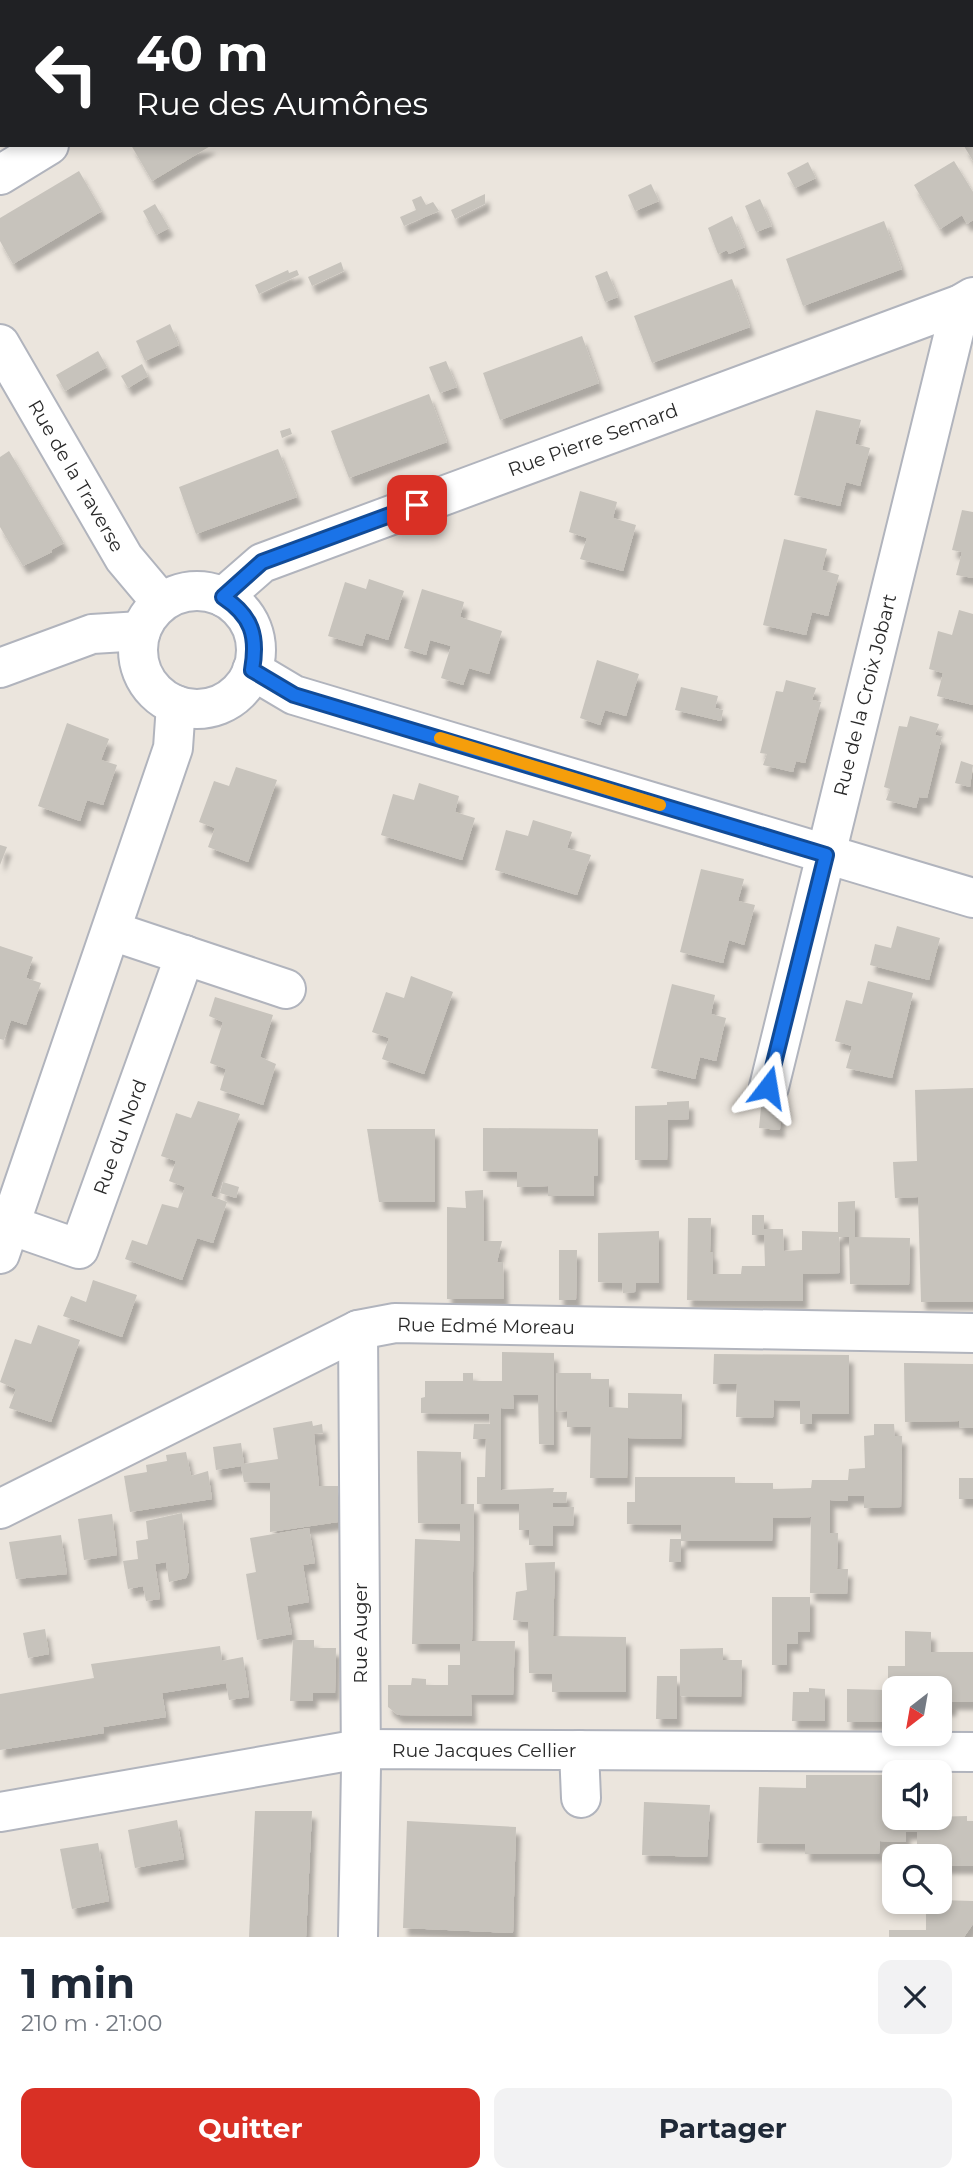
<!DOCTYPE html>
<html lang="fr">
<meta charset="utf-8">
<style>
:root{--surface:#fff;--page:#f2f2f3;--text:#1f2937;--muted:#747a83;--accent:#d93025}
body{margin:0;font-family:Montserrat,sans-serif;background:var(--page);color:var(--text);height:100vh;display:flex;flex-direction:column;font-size:26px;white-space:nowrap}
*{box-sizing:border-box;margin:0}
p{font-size:23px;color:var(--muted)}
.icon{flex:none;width:38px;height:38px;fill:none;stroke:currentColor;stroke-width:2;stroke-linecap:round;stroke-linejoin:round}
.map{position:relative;height:1937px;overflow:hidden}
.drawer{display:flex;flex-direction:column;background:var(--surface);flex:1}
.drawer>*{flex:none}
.top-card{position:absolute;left:0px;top:0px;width:973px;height:147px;box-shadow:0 4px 10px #0003;background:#202124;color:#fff;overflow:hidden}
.needle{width:46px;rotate:211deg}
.buttons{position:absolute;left:882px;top:1676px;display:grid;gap:14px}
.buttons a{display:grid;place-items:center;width:70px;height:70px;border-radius:14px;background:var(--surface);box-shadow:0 4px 10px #0003;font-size:35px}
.pin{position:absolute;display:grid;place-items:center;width:60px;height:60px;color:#fff;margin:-30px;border-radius:14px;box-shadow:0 4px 10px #0006}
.me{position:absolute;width:77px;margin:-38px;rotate:14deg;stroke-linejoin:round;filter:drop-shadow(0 0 5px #0008)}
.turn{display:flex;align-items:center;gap:24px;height:147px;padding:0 21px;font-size:32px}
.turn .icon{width:91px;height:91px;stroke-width:2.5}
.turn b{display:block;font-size:49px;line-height:60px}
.round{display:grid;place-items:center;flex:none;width:74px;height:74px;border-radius:14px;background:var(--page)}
.summary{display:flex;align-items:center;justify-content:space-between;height:119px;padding:0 21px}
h1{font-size:42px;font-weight:700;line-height:52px}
.button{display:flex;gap:14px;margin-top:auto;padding:14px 21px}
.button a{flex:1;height:80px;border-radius:14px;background:var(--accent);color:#fff;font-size:28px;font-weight:700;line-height:80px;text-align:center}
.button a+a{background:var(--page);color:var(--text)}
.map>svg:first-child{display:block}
.building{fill:#c7c3bc;filter:url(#shadow)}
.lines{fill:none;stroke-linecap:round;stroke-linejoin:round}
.minor-casing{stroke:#b1b4bd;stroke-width:42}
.minor{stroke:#fff;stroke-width:38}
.route-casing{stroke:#114b97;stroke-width:18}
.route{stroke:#1a73e8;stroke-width:12}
.slow{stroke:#f59e0b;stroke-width:12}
.labels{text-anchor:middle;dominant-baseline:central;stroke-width:5;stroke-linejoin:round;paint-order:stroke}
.street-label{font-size:19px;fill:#2a2a2a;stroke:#fff}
</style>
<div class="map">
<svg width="973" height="1937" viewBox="0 0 973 1937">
<defs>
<filter id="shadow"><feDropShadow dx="4.5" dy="8" stdDeviation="2" flood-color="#0004"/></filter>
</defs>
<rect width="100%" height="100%" fill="#ebe5dd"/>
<g class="building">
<polygon points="131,145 212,145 152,181"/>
<polygon points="966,145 973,145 973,161 964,146"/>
<polygon points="954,161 973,192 973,220 967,224 962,215 940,229 914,185"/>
<polygon points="808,162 816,178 795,188 787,173"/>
<polygon points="79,171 102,211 13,264 0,241 0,218"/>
<polygon points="651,184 659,201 635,211 628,195"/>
<polygon points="485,194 485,204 455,219 451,210"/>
<polygon points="421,196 426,205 433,202 439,211 404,226 400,217 416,210 412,200"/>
<polygon points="760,199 772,226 756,232 745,206"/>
<polygon points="155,204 169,228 156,235 143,211"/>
<polygon points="732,216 745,247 729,254 727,250 718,254 708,228"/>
<polygon points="884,221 902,269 803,306 786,259"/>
<polygon points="341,262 344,271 312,286 308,277"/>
<polygon points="288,270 289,273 297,270 299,275 259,294 255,285"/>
<polygon points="607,271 618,297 605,302 595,276"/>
<polygon points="732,279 750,327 652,363 634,316"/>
<polygon points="170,324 179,345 145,361 136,341"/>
<polygon points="582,336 599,383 500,420 483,373"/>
<polygon points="98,351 107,367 65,391 56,375"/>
<polygon points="446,361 457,387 440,393 429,367"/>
<polygon points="142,364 148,376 128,388 121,376"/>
<polygon points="429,394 447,442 349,478 331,431"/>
<polygon points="816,410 861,420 855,444 870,448 860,486 846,482 840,506 794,495"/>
<polygon points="290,428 292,434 282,438 280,431"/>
<polygon points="278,449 297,497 196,534 179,487"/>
<polygon points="9,451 64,543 51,550 52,552 23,566 0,527 0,457"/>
<polygon points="580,491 617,502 613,518 636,525 623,571 580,559 587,538 569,532"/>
<polygon points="962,510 973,512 973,578 956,575 962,552 952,550"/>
<polygon points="784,539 827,549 822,570 839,575 828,616 812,612 806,635 763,625"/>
<polygon points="369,579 404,591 388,640 366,633 362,646 328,636 345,582 366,589"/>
<polygon points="422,589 464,602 460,617 502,631 489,674 469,668 463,685 441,678 451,646 430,640 426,655 404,648"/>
<polygon points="959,610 973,614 973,705 937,696 943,673 929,669 938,631 952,635"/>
<polygon points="597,660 639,674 626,716 605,710 600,725 580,718"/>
<polygon points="786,680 816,688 812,700 821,702 805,763 796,761 793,772 763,765 767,754 760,753 776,691 783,692"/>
<polygon points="681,687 718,696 715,708 723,710 721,721 675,710"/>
<polygon points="910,716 939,724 935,735 942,737 927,798 919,797 916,808 886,800 890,789 884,787 899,726 907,727"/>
<polygon points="67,723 109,739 101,760 117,765 103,805 87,800 80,821 38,806"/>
<polygon points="961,761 973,765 970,787 955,783"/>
<polygon points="236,767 277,780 248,862 208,847 215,828 199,822 214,781 229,786"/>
<polygon points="419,783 459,796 455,812 475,818 462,860 381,835 393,794 414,800"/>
<polygon points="533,820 572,832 567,848 591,855 577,895 495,870 506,830 528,836"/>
<polygon points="0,845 7,847 0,865"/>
<polygon points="701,869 744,879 738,901 755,905 744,945 729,940 723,963 680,952"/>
<polygon points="897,926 940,938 929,980 870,965 875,944 891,948"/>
<polygon points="0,946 33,957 26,978 41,983 26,1025 11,1020 4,1040 0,1039"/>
<polygon points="411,976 453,992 424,1074 382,1059 389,1038 372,1032 386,992 404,998"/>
<polygon points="868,981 913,993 892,1078 846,1068 852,1046 835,1041 846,1000 862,1004"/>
<polygon points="672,984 715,995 711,1014 726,1018 716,1061 700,1057 695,1079 651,1068"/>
<polygon points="215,997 273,1015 260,1057 276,1064 263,1105 220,1090 226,1069 210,1063 223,1022 209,1016"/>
<polygon points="973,1088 973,1302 921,1302 918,1197 895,1198 893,1162 917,1161 915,1090"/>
<polygon points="762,1097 781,1097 780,1130 759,1128"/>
<polygon points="198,1101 240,1114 211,1196 227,1202 213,1243 197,1238 182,1280 125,1259 132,1240 147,1245 162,1204 178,1208 185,1187 169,1181 176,1161 161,1156 176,1113 191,1118"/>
<polygon points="689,1101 689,1119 668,1120 667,1160 635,1160 635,1106 667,1105 667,1102"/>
<polygon points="483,1128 598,1129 598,1175 594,1176 594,1196 548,1196 548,1186 517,1187 517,1172 483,1171"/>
<polygon points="367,1129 435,1129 435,1202 379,1202"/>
<polygon points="223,1182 239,1187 236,1198 220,1193"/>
<polygon points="483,1190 484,1241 502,1241 497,1262 503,1262 504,1299 447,1299 447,1207 466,1208 465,1191"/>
<polygon points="855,1201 855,1237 910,1238 909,1285 850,1284 849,1237 839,1237 840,1273 803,1274 803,1301 687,1300 688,1218 711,1218 710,1252 713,1252 713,1274 741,1274 742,1266 765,1266 764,1235 752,1235 752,1215 764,1215 764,1229 783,1229 784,1251 802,1250 802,1231 838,1232 838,1202"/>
<polygon points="659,1231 659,1283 636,1283 635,1292 623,1293 622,1283 598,1282 598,1233"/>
<polygon points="559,1250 577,1250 576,1300 559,1300"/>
<polygon points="93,1280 137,1295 122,1337 63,1316 71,1296 86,1302"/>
<polygon points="38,1325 80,1340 51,1422 9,1408 16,1389 0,1382 15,1339 31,1344"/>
<polygon points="502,1352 554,1353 554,1445 539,1444 538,1395 513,1395 514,1409 501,1408 501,1490 554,1488 553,1492 567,1492 566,1503 553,1503 553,1507 574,1507 573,1526 553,1526 553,1546 529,1545 529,1530 519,1530 519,1504 477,1504 477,1477 485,1477 486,1439 473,1439 474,1424 490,1424 489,1414 421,1413 421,1398 425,1397 425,1381 463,1381 463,1373 473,1373 473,1381 502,1381"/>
<polygon points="714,1354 849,1355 849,1414 812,1414 812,1424 800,1424 800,1401 774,1400 773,1418 736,1417 737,1384 713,1384"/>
<polygon points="904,1363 973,1364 973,1428 959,1427 959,1421 905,1422"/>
<polygon points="556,1373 591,1373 591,1379 609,1379 609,1407 628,1408 628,1393 682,1394 681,1439 628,1438 627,1478 590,1478 591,1427 567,1427 567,1411 557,1412"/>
<polygon points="312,1421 313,1426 322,1424 323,1433 314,1434 319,1486 338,1486 338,1522 270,1532 270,1483 244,1482 241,1466 216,1470 213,1447 241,1443 244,1464 278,1459 273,1428"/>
<polygon points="874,1424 894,1424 895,1436 902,1436 901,1507 864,1508 864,1496 848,1496 848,1501 830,1500 830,1533 838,1533 837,1569 848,1569 847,1594 810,1593 811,1517 773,1518 772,1541 681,1541 681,1562 669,1562 670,1539 681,1539 681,1525 627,1524 627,1502 635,1502 635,1477 735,1477 735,1483 773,1483 773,1489 811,1488 812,1480 848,1480 849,1469 865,1468 864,1436 874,1435"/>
<polygon points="417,1451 461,1452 461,1504 474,1504 472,1641 515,1641 513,1695 471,1695 472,1716 398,1715 388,1707 388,1685 411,1685 412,1678 426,1679 426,1685 448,1685 448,1665 460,1665 460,1644 412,1644 415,1539 460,1541 460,1524 418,1523"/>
<polygon points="186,1452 191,1476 208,1471 212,1499 130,1512 124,1476 147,1472 146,1465 167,1461 166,1455"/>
<rect x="959" y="1478" width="14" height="21"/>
<polygon points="182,1513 189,1571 186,1578 169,1582 166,1562 155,1564 160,1599 146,1601 143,1586 128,1589 123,1561 138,1559 136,1541 148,1539 146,1521"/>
<polygon points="112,1514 117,1555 84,1560 78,1519"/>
<polygon points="309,1528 315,1563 303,1565 309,1602 287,1606 292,1634 257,1640 246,1574 256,1572 250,1538"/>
<polygon points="61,1535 67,1574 16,1579 9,1542"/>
<polygon points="555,1562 553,1636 626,1637 626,1692 552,1692 552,1674 529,1673 528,1622 513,1620 516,1592 527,1590 525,1563"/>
<polygon points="772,1597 810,1597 810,1632 798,1632 798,1644 787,1644 787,1665 772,1665"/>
<polygon points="45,1629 49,1654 28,1658 23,1633"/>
<polygon points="905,1631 931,1632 931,1652 973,1652 973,1702 952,1702 952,1708 940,1708 940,1689 894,1689 894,1722 847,1722 847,1689 888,1690 888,1666 905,1666"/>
<polygon points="293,1640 314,1640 314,1648 336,1648 335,1693 313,1693 313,1701 290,1701"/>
<polygon points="220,1646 222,1661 243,1657 249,1697 229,1700 226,1683 162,1693 166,1717 103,1727 104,1733 0,1750 0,1694 94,1678 91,1664"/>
<polygon points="723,1648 723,1660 742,1660 741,1697 680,1696 680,1649"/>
<polygon points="657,1676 677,1676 677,1719 656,1719"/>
<polygon points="809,1688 825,1689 825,1721 792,1721 793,1692 809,1692"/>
<polygon points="806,1775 894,1775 894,1818 967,1816 967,1821 973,1821 973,1866 940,1866 940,1857 917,1857 917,1832 906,1832 906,1842 880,1841 879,1854 805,1854 805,1844 757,1843 759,1787 806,1788"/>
<polygon points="644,1802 710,1805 707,1857 642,1855"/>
<polygon points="255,1811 312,1811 306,1937 249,1937"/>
<polygon points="177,1820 184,1859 135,1868 128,1830"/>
<polygon points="407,1821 516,1827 513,1933 403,1928"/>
<polygon points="98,1843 109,1901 72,1909 60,1849"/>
<polygon points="940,1900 973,1901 973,1924 964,1937 889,1937 889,1930 926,1930 926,1902 940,1902"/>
</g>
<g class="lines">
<g class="minor-casing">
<g id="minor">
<polyline points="824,0 825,2"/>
<polyline points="290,2 292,0"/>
<polyline points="762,2 762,0"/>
<polyline points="0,175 49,145"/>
<polyline points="0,344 124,558 161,602"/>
<circle cx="197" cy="650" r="59"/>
<polyline points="223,597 262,563 961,304 973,297"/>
<polyline points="0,668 92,634 141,631"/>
<polyline points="252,670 294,695 973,898"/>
<polyline points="112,931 286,989"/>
<polyline points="769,1087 961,304"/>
<polyline points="10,1225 79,1249 185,955"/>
<polyline points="0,1254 173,748 176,705"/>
<polyline points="0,1509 358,1330 395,1323 973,1333"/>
<polyline points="579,1750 581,1798"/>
<polyline points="0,1812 360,1749 973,1752"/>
<polyline points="358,1937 361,1767 358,1330"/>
</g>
</g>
<use href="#minor" class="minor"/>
</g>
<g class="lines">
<g class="route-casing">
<path id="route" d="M417,505L262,562L223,597C252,616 258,636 252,670L294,695L826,855L768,1087"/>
</g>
<use href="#route" class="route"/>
<polyline class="slow" points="440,738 660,805"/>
</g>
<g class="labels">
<g class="street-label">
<text transform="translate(593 440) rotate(-20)">Rue Pierre Semard</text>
<text transform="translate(76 476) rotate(60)">Rue de la Traverse</text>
<text transform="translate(865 695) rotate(-76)">Rue de la Croix Jobart</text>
<text transform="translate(120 1137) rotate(-70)">Rue du Nord</text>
<text transform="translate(486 1326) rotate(1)">Rue Edmé Moreau</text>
<text transform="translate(360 1633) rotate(-90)">Rue Auger</text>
<text x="484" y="1750">Rue Jacques Cellier</text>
</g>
</g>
</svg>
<div class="buttons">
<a><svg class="needle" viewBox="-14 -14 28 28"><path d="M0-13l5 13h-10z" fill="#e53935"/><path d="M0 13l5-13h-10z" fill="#747a83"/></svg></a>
<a><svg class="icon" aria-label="sound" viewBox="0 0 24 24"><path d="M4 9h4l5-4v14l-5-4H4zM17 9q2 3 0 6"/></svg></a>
<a><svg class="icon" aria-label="search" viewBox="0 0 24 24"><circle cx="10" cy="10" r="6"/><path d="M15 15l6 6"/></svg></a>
</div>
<div class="pin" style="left:417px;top:505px;background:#d93025"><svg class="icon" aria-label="arrive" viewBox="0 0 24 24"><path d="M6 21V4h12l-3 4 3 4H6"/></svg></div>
<svg class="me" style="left:768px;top:1087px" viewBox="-20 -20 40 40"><path d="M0-17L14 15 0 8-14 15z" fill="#1a73e8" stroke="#fff" stroke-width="4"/></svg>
<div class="top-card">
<div class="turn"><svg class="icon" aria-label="left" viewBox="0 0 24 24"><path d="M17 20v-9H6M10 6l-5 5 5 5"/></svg><div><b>40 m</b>Rue des Aumônes</div></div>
</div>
</div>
<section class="drawer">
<div class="summary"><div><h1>1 min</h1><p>210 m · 21:00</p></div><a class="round"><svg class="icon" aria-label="close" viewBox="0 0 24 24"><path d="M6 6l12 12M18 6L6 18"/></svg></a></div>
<div class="button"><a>Quitter</a><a>Partager</a></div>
</section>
